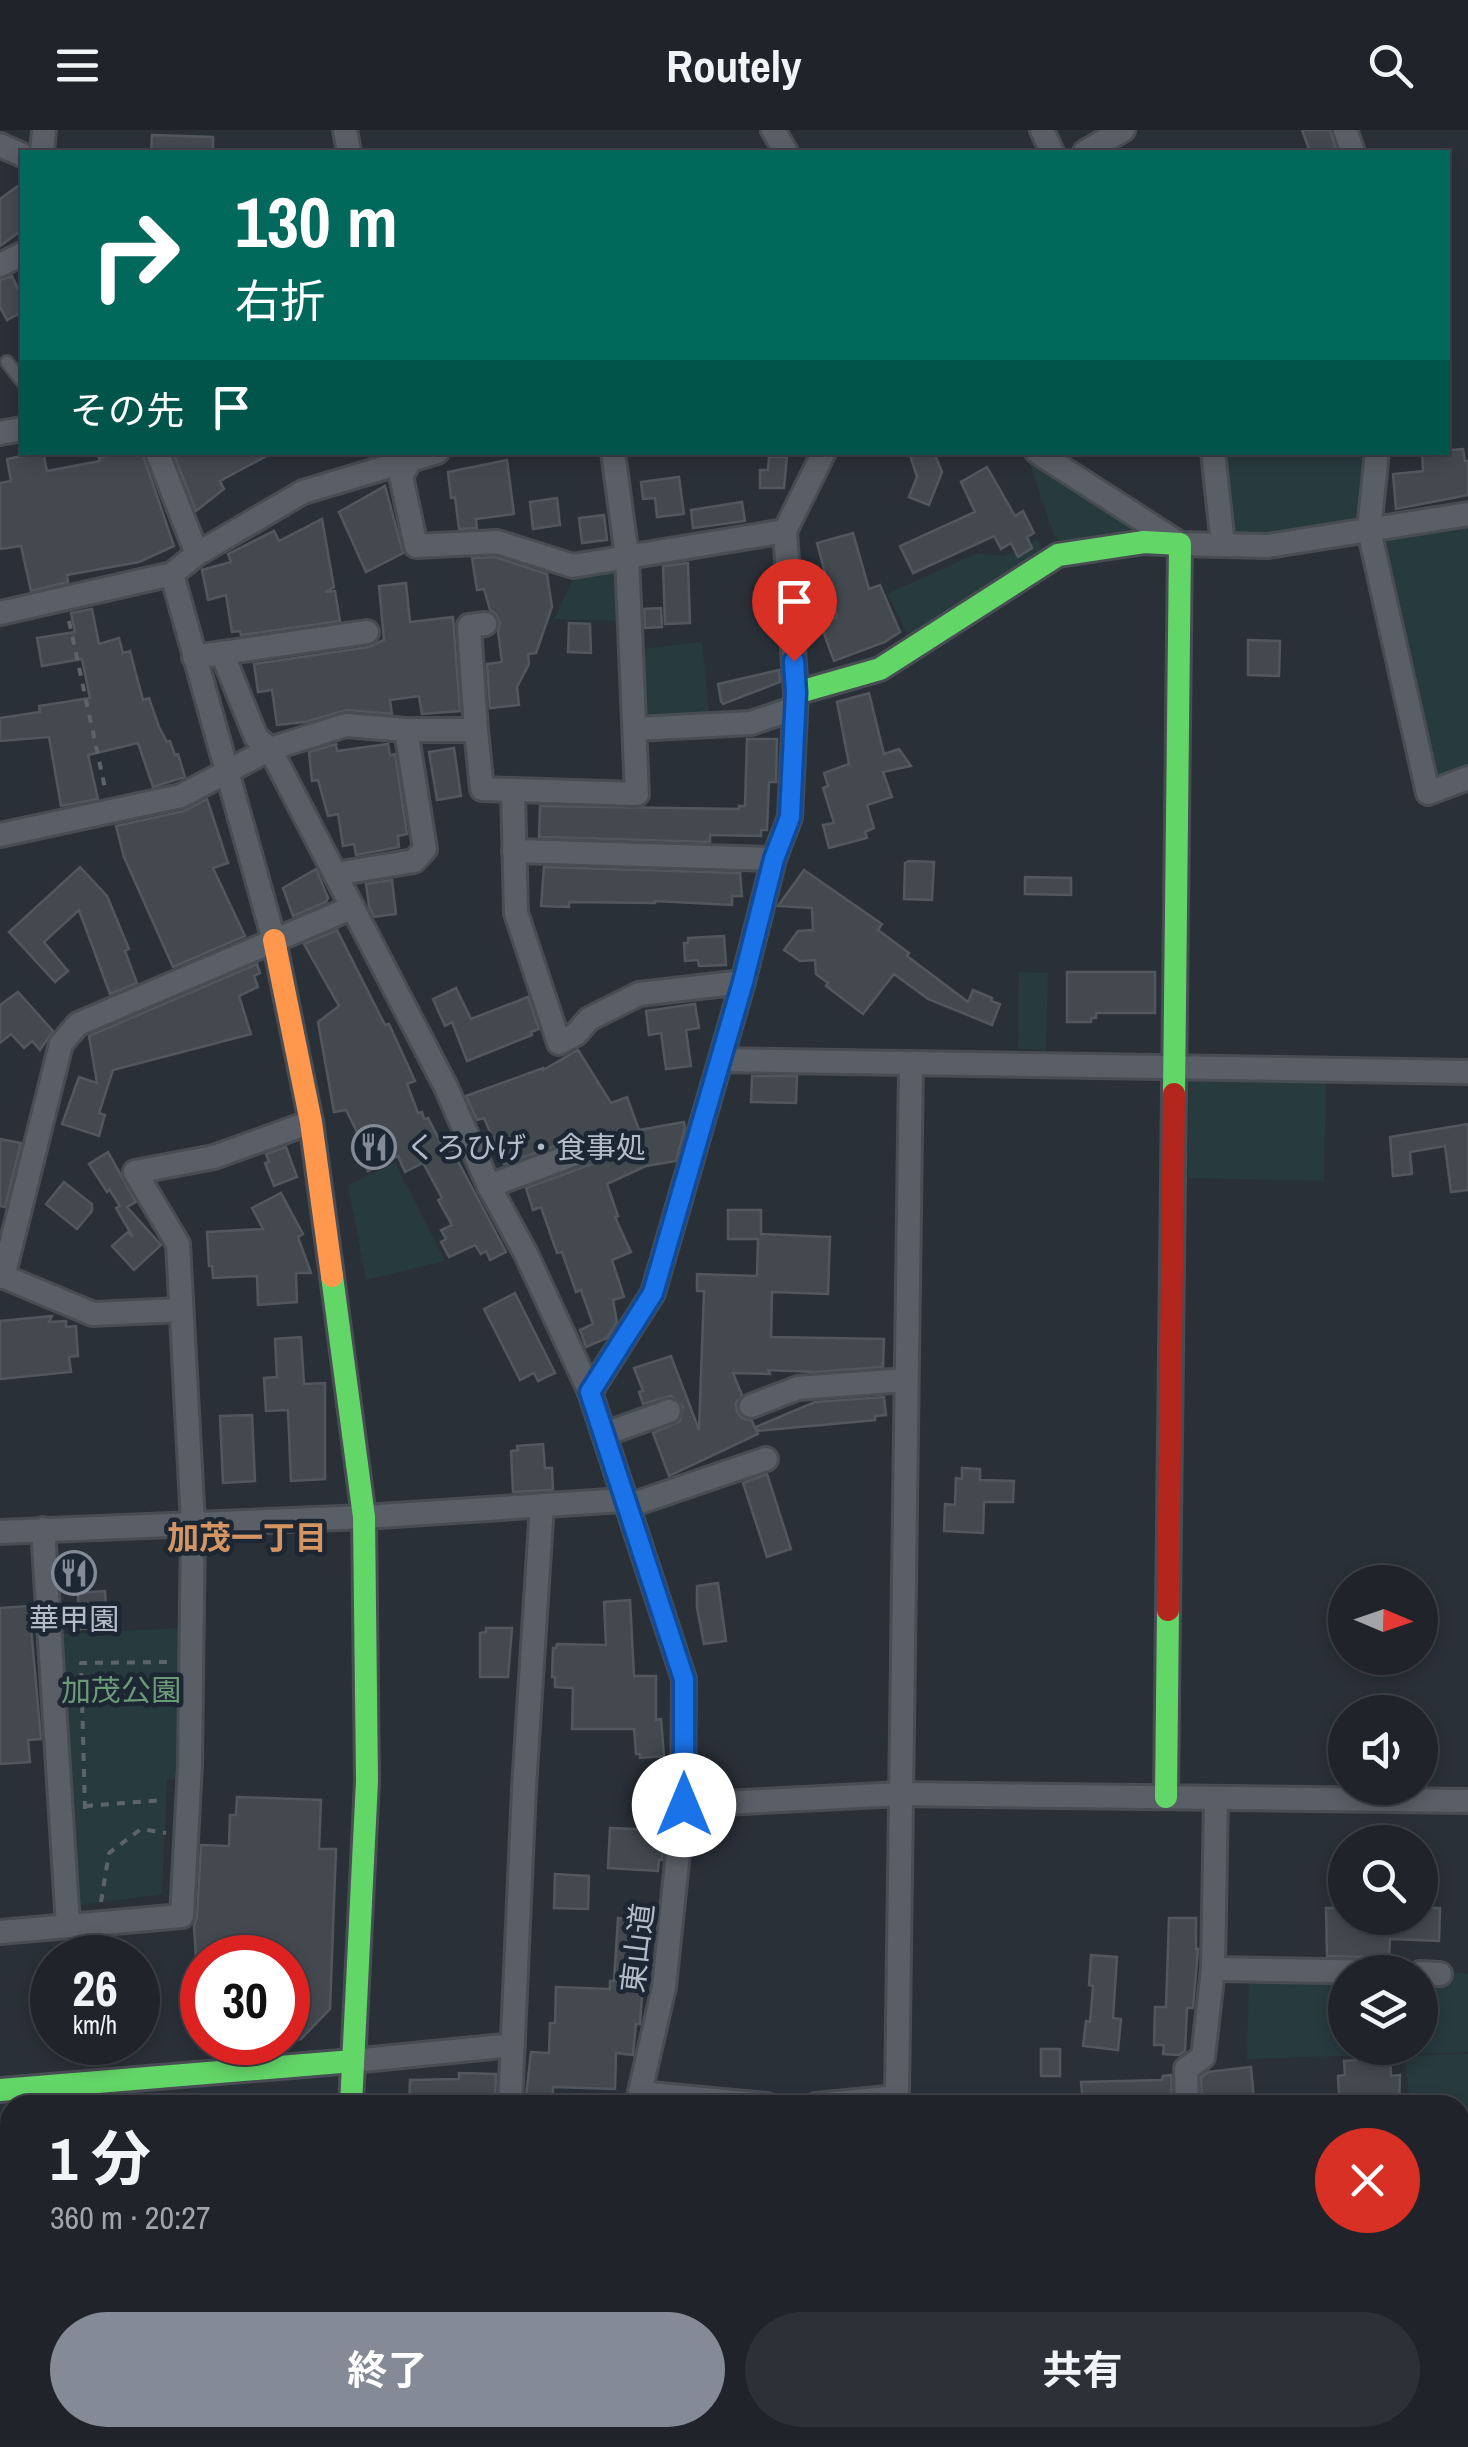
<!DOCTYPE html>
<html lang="ja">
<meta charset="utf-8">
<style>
:root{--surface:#20242a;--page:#2d3036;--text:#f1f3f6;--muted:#a2a4a8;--line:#3d4147;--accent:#848b96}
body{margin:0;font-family:"Archivo Narrow","Noto Sans JP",sans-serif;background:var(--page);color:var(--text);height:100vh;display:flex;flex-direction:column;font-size:38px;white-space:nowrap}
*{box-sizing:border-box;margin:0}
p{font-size:32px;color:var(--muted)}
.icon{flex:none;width:55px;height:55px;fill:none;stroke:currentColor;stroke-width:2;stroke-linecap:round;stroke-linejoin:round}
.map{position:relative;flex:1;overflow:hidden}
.sheet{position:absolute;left:0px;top:1965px;width:1470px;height:352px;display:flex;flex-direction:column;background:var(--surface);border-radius:30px 30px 0 0;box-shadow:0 5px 15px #0003,0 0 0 2px var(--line)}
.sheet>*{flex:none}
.banner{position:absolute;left:20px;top:20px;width:1430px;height:305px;border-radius:0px;box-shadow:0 5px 15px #0003,0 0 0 2px var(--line);background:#00695c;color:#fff;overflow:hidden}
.needle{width:65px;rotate:92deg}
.tools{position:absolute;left:1328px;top:1435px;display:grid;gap:20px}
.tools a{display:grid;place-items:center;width:110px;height:110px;border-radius:50%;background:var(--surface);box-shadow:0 5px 15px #0003,0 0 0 2px var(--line);font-size:50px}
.speed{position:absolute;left:30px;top:1805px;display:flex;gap:20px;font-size:50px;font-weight:700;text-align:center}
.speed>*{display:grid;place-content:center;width:130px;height:130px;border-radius:50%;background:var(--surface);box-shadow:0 5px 15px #0003,0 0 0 2px var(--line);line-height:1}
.speed small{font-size:25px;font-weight:400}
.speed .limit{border:15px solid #d22;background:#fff;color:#111}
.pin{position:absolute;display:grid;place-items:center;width:85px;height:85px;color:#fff;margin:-102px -42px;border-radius:50% 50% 50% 0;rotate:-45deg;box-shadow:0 0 10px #0007}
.pin .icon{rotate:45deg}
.me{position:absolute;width:110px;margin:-55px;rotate:0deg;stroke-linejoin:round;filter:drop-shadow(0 0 8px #0008)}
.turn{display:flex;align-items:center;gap:35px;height:210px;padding:0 50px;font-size:45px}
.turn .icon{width:130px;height:130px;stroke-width:2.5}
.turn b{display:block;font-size:70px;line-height:85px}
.then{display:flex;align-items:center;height:95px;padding:0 50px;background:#0003;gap:20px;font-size:38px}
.round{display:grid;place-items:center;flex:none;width:105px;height:105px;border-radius:52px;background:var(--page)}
.head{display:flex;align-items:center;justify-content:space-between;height:170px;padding:0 50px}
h1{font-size:60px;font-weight:700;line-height:75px}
.cta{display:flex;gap:20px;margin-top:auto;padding:20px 50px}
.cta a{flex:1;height:115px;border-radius:60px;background:var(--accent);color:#fff;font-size:40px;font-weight:700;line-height:115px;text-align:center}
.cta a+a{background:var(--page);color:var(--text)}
header{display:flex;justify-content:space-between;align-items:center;height:130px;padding:0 50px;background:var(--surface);font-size:45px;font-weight:700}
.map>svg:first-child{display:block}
.green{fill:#273a3e}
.building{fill:#444950;stroke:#52575f;stroke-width:2.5}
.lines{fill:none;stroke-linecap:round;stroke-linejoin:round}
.lane-casing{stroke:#484c53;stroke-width:16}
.street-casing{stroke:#484c53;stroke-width:28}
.fast-casing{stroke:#484c53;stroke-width:28}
.slow-casing{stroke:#484c53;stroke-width:28}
.jam-casing{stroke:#484c53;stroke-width:28}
.path{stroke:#5d636a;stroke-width:4;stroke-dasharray:8 8;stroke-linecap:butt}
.lane{stroke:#5a5e66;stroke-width:11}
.street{stroke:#5a5e66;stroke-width:22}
.fast{stroke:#63d668;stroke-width:22}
.slow{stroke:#ff974d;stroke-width:22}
.jam{stroke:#b3261e;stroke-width:22}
.route-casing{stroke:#114b97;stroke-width:25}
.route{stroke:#1a73e8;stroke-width:18}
.labels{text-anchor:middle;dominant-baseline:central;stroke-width:9;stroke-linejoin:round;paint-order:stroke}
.poi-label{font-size:30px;fill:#b4bcc9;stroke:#1d2633;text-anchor:start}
.park-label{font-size:30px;fill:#6b9a76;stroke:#1d2633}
.street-label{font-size:30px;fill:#b4bcc9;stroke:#1d2633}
.neighbourhood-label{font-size:32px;font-weight:bold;fill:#d59563;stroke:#1d2633}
</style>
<header><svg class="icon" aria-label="menu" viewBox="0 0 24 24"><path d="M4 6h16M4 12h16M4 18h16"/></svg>Routely<svg class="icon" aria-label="search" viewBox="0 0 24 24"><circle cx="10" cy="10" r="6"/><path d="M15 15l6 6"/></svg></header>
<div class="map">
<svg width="1468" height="2317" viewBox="0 0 1468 2317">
<rect width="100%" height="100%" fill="#2a3038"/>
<g class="green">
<polygon points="1302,322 1367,328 1358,389 1350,396 1227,410 1214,323"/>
<polygon points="1029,324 1131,391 1129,407 1068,416 1054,406 1028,329"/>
<polygon points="1468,396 1468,641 1434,650 1381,415 1389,410"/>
<polygon points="1038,409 1045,427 910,509 887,464 978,423 1004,426"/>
<polygon points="613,437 620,446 622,491 554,489 575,445"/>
<polygon points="702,512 709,582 643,584 640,519"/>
<polygon points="1019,842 1048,843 1046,920 1018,919"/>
<polygon points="1189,945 1326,949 1324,1051 1188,1048"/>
<polygon points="395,1033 445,1131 366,1150 348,1055"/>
<polygon points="182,1498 179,1648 167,1650 162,1764 75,1776 59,1504"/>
<polygon points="1449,1842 1468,1844 1468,1922 1247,1929 1249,1846 1345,1848 1345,1918 1420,1918 1420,1850"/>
<polygon points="1468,1924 1468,2063 1460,2065 1460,1975 1410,1975 1405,1926"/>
</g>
<g class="building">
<polygon points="1302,0 1330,0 1337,22 1310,22"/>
<polygon points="152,5 213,7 213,22 151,22"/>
<polygon points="22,53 22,100 0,116 0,69"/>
<polygon points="12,146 22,167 22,182 7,190 0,177 0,150"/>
<polygon points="1463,319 1465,331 1468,331 1468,365 1396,379 1393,344 1423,341 1422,322"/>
<polygon points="43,322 47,341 100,331 99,328 120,322 142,322 174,416 139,432 67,445 68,452 31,461 21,416 0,419 0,353 11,351 7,329"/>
<polygon points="180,322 274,322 220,351 224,359 196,381 174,325"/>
<polygon points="909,322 934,322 942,342 929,375 909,367 917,347"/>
<polygon points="769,327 787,327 784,358 760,358 760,340 768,340"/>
<polygon points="507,330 514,384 476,389 477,398 459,399 455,367 451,368 448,342"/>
<polygon points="987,337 1015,386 1023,381 1034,403 1027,407 1032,418 1018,427 1011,413 1001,419 994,406 913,443 900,416 975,382 961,352"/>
<polygon points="679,347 684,384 657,387 655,368 643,369 641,352"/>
<polygon points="385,356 403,423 366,442 339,382"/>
<polygon points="557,368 560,395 533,399 530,372"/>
<polygon points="742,372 745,391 693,398 691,380"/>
<polygon points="604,385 607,410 582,413 579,388"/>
<polygon points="322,389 334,457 325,462 335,461 340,491 241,505 240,501 232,502 226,465 208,470 202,440 231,432 228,424 274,401 279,411"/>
<polygon points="853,403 869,459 880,455 900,502 885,512 834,531 820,493 837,487 817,413"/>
<polygon points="495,427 547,444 552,477 536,523 528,524 529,534 517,557 519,575 490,578 487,534 502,532 498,502 500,493 496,484 490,480 484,459 477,460 472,428"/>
<polygon points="688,433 690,493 665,494 663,436"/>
<polygon points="406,453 410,492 453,487 460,581 422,584 419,566 390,570 392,584 347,580 305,592 277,595 272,560 258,562 254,534 369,517 384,510 379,456"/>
<polygon points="661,478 662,497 645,498 644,479"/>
<polygon points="92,479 99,514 119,508 123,523 130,521 143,570 149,568 159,597 167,612 170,611 175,625 178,624 185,647 153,657 138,613 88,625 98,669 61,676 49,607 0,611 0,588 40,582 39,576 90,568 82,529 42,536 37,508 75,502 71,483"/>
<polygon points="569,493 590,494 591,523 568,522"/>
<polygon points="1248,510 1280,511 1279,546 1248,545"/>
<polygon points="779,540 780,552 723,574 721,571 718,554"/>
<polygon points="869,563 884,624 899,619 911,636 883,642 892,667 867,675 874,698 865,702 867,708 829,718 823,695 834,693 823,658 828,656 824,643 849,634 837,572"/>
<polygon points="747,609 777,609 776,652 769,652 767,700 761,700 761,706 710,705 710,712 539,707 540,676 739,679 739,676 745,676"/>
<polygon points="336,614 337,621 388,614 390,625 395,624 407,704 398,706 399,717 356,725 354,714 343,716 338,684 328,686 318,650 312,651 309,622"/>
<polygon points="454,618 461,666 437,670 429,622"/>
<polygon points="207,669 228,733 213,738 245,806 173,837 124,727 116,696 184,681"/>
<polygon points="909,731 934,732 932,770 904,769 905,733"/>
<polygon points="80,737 107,766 129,819 125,821 137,853 110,864 79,780 44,812 68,841 55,852 9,802"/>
<polygon points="544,737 740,743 742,766 732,766 732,775 655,771 655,773 569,772 569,777 541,776"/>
<polygon points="316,739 328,768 326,772 293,786 283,758"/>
<polygon points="804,740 882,794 878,800 909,823 907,826 968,872 973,860 992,868 991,871 1000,874 992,895 928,869 894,844 863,884 826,856 828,853 816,844 815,830 800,831 784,820 798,801 813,800 812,778 778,776"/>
<polygon points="1025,747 1071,748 1071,765 1025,764"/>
<polygon points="392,750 396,784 374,787 369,776 366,754"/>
<polygon points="337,800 385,895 389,894 415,951 407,954 418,983 422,982 424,989 428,988 445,1021 451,1018 506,1122 490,1130 486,1121 481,1124 475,1115 449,1127 441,1112 446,1109 441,1100 452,1095 438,1070 442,1068 423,1033 405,1042 398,1026 368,1041 359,1022 362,1020 359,1013 362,1012 346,980 334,982 318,892 339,876 304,814"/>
<polygon points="724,806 726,835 699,836 698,830 685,831 684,813 688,813 688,808"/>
<polygon points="257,834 260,843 254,846 258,857 239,866 251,904 113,940 99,983 105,985 99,1006 62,994 79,947 97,953 89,906"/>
<polygon points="1067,842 1155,842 1155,883 1096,883 1096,888 1091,888 1091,892 1067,892"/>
<polygon points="456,858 471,889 528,867 539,899 531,902 532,905 467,931 452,892 445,896 433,869"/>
<polygon points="18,862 53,901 40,920 32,911 24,918 11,904 0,913 0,875"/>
<polygon points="695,874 699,898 686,900 691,936 666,939 661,903 649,905 646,881"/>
<polygon points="578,920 611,973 627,967 639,1000 684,992 685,998 676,1031 646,1036 607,1054 618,1086 615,1087 631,1122 612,1130 624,1167 613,1170 617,1192 607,1208 586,1217 580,1200 593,1194 581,1160 576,1162 562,1122 557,1123 541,1077 533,1080 526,1058 598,1032 606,1021 606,1012 595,1004 588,1004 504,1034 484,988 477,990 466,966 543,938 543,940"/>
<polygon points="752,946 797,946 796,973 751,972"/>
<polygon points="1468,994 1468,1060 1451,1062 1445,1016 1410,1022 1412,1044 1393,1046 1390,1007"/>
<polygon points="0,1009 21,1013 5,1077 0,1076"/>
<polygon points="286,1017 297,1047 274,1056 265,1033 269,1032 266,1024"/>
<polygon points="108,1022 136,1072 127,1077 161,1115 134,1140 112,1116 128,1102 133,1107 116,1078 120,1076 109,1059 107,1062 89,1034"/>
<polygon points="64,1052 92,1074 92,1081 77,1099 46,1074"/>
<polygon points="281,1063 303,1104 298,1107 311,1143 296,1143 297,1172 258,1175 257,1146 213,1148 212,1136 209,1136 207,1102 263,1099 252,1078"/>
<polygon points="728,1080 761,1080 761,1104 830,1107 828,1164 772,1162 771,1207 884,1209 883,1237 814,1242 768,1240 770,1244 733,1243 742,1265 736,1273 737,1282 742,1288 752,1291 758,1304 669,1346 653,1303 680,1291 683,1277 671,1266 643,1274 639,1262 643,1261 634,1238 671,1226 699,1300 704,1161 697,1161 697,1144 757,1146 758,1109 728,1109"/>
<polygon points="515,1163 555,1243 538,1251 534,1243 520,1250 484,1179"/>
<polygon points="52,1186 49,1192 66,1191 66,1197 76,1196 78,1226 69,1227 71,1242 0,1249 0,1191"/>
<polygon points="301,1207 304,1254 325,1253 325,1349 291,1351 288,1280 266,1281 264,1248 277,1247 275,1209"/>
<polygon points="884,1267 886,1285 875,1286 875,1290 757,1301 756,1297 815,1272"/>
<polygon points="252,1285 255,1351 223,1353 220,1286"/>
<polygon points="543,1314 545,1338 552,1338 553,1360 513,1362 511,1321 518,1320 517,1316"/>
<polygon points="962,1338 980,1339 980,1350 1014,1351 1013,1372 984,1372 983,1403 944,1401 945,1374 955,1375 956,1348 962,1349"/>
<polygon points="767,1344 791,1419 767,1427 743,1353"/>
<polygon points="87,1428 89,1456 62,1458 60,1430"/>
<polygon points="718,1453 726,1511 704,1514 697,1478 697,1456"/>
<polygon points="105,1461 107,1498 79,1499 78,1463"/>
<polygon points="630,1470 634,1546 656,1546 656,1590 661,1589 664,1626 640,1628 640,1624 636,1624 634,1599 572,1599 573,1558 555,1557 555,1547 552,1547 553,1518 556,1518 557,1514 606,1515 604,1472"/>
<polygon points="29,1476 41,1609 28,1610 30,1632 0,1634 0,1478"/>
<polygon points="486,1498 512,1498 508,1547 480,1547 480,1503 486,1502"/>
<polygon points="237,1667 321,1670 319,1719 336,1719 330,1879 301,1909 288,1911 288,1828 196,1828 194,1797 197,1787 201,1715 229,1716 230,1685 236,1685"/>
<polygon points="638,1681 666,1683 662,1730 659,1730 658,1741 608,1738 610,1698 637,1699"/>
<polygon points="555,1744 589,1746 588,1779 554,1778"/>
<polygon points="1326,1778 1345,1778 1345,1788 1420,1788 1420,1778 1440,1778 1439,1811 1390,1809 1389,1828 1327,1826"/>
<polygon points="618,1788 647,1792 640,1894 636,1894 633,1925 616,1923 615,1959 553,1957 553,1975 525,1975 531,1922 549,1923 550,1893 555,1893 556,1857 610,1859 610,1851 614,1851"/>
<polygon points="1169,1788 1196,1788 1196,1819 1198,1819 1193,1878 1187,1878 1185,1921 1179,1925 1163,1924 1164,1915 1154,1915 1155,1877 1166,1877"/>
<polygon points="1091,1825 1117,1827 1113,1888 1121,1889 1118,1920 1083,1916 1086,1891 1090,1892 1093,1856 1089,1855"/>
<rect x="1041" y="1919" width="19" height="27"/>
<polygon points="1390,1928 1391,1946 1400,1945 1399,1975 1347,1975 1346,1966 1339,1967 1338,1946 1345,1945 1344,1931"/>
<polygon points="1251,1937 1254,1969 1202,1975 1201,1947 1208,1942"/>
<polygon points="459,1943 496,1944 495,1975 409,1975 410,1950 459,1949"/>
<polygon points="1171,1945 1172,1975 1083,1975 1081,1952 1162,1950 1163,1946"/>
</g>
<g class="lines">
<g class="lane-casing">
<g id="lane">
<polyline points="7,232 22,251"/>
<polyline points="1460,2118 1468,2117"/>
<polyline points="93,2317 94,2308"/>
</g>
</g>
<g class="street-casing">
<g id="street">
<polyline points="345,0 349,22"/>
<polyline points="773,0 786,22"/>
<polyline points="1042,0 1052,22"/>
<polyline points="1345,0 1353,22"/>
<polyline points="0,15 22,25"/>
<polyline points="42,22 44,0"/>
<polyline points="1085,22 1123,0"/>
<polyline points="0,135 22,124"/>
<polyline points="0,303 22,299"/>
<polyline points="157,322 197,424"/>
<polyline points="410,322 411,329 401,346 416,416 497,412 573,436 785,401"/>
<polyline points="1037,322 1180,414 1268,416 1468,384"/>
<polyline points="1213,322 1223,415"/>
<polyline points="1377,322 1369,400 1428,663 1468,648"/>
<polyline points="172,444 274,810"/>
<polyline points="0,483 172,444 197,424 303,362 437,322"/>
<polyline points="222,523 367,502"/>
<polyline points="194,527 222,523 256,607 270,619 446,957 489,1056 526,1124 590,1262 684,1549 683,1675 664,1857 637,1975"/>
<polyline points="635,599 751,593 795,578"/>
<polyline points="476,600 469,496 485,494"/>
<polyline points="513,662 516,783 559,913 576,904 589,889 639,864 743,852"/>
<polyline points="0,705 181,666 270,619 346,595 406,600 476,600 482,659 637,664 627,427 613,322"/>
<polyline points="514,721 774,729"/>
<polyline points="335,744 414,731 425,719 406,600"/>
<polyline points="721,930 1468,942"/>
<polyline points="489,1056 592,1018"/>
<polyline points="0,1145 93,1184 181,1180"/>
<polyline points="3,1147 61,914 78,894 351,778"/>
<polyline points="590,1262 653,1163 743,852 774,729 790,687 796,563 785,401 824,322"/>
<polyline points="751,1276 798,1258 906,1250"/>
<polyline points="605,1304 669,1281"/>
<polyline points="43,1399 68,1796"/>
<polyline points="0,1402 364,1387 624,1370 637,1373 766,1329"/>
<polyline points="683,1675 901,1664 1468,1671"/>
<polyline points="0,1802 182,1786 190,1635 193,1393 178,1114 135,1042 214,1027 311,992"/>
<polyline points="1213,1839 1386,1842"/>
<polyline points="1420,1843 1440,1844"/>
<polyline points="353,1931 513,1915"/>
<polyline points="640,1963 767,1975"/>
<polyline points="510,1975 524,1658 542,1375"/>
<polyline points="816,1975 897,1967 911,933"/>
<polyline points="1187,1975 1186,1939 1203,1927 1213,1839 1216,1668"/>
<polyline points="1460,2077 1468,2075"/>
<polyline points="0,2190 10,2188"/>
<polyline points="601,2317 601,2308"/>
<polyline points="1002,2317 1003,2308"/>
</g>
</g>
<g class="fast-casing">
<g id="fast">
<polyline points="796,563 880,539 1058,425 1144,412 1180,414 1174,964"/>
<polyline points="332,1146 364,1387 367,1651 351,1975"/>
<polyline points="1166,1667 1168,1480"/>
<polyline points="0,1960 353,1931"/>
</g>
</g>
<g class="slow-casing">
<g id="slow">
<polyline points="274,810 311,992 332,1146"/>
<polyline points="335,2317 336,2308"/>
</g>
</g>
<g class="jam-casing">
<polyline id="jam" points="1168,1480 1174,964"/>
</g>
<g class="path">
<polyline points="69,491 105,658"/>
<polyline points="85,1676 164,1670"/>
<polyline points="85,1679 81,1533 170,1532"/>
<polyline points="101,1772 109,1723 141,1699 166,1703"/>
</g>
<use href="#lane" class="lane"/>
<use href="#street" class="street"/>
<use href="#fast" class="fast"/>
<use href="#slow" class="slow"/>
<use href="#jam" class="jam"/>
</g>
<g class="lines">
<g class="route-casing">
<polyline id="route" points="684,1675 684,1549 590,1262 653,1163 743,852 774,729 790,687 796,563 794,531"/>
</g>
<use href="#route" class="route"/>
</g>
<defs>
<g id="restaurant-ring" transform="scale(2.25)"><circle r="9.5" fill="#1d2633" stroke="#848b96" stroke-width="1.5"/><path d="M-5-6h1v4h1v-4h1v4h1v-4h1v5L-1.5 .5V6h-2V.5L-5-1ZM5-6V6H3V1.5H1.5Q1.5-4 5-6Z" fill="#848b96"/></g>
</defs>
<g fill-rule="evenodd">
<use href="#restaurant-ring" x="374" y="1017"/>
<use href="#restaurant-ring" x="74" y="1443"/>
</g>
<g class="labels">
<g class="poi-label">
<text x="406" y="1017">くろひげ・食事処</text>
<text x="74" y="1489" text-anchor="middle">華甲園</text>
</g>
<g class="park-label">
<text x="121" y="1560">加茂公園</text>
</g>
<g class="street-label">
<text transform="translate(637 1818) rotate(-83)">東山道</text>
</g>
<g class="neighbourhood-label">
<text x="247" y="1407">加茂一丁目</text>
</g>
</g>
</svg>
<div class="tools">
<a><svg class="needle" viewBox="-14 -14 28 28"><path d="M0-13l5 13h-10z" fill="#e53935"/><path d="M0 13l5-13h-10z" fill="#a2a4a8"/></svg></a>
<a><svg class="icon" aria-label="sound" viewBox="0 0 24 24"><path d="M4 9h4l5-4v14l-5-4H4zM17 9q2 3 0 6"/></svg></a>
<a><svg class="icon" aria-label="search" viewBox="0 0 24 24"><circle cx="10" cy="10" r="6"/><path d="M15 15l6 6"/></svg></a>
<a><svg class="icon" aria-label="layers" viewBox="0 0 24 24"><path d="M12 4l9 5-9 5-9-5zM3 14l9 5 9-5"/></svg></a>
</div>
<div class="speed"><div>26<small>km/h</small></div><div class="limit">30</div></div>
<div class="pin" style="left:794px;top:531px;background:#d93025"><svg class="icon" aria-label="arrive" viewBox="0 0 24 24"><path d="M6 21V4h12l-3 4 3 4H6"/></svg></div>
<svg class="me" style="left:684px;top:1675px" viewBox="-20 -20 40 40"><circle r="19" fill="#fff"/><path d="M0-13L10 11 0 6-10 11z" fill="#1a73e8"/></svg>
<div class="banner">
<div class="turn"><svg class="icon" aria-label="right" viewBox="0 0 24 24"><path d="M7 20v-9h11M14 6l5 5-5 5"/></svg><div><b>130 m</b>右折</div></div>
<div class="then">その先<svg class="icon" aria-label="arrive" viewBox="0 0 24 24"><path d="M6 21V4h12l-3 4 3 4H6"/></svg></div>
</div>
<section class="sheet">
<div class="head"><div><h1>1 分</h1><p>360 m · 20:27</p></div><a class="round" style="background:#d93025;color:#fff"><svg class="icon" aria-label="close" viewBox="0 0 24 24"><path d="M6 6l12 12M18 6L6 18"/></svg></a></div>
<div class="cta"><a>終了</a><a>共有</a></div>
</section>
</div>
